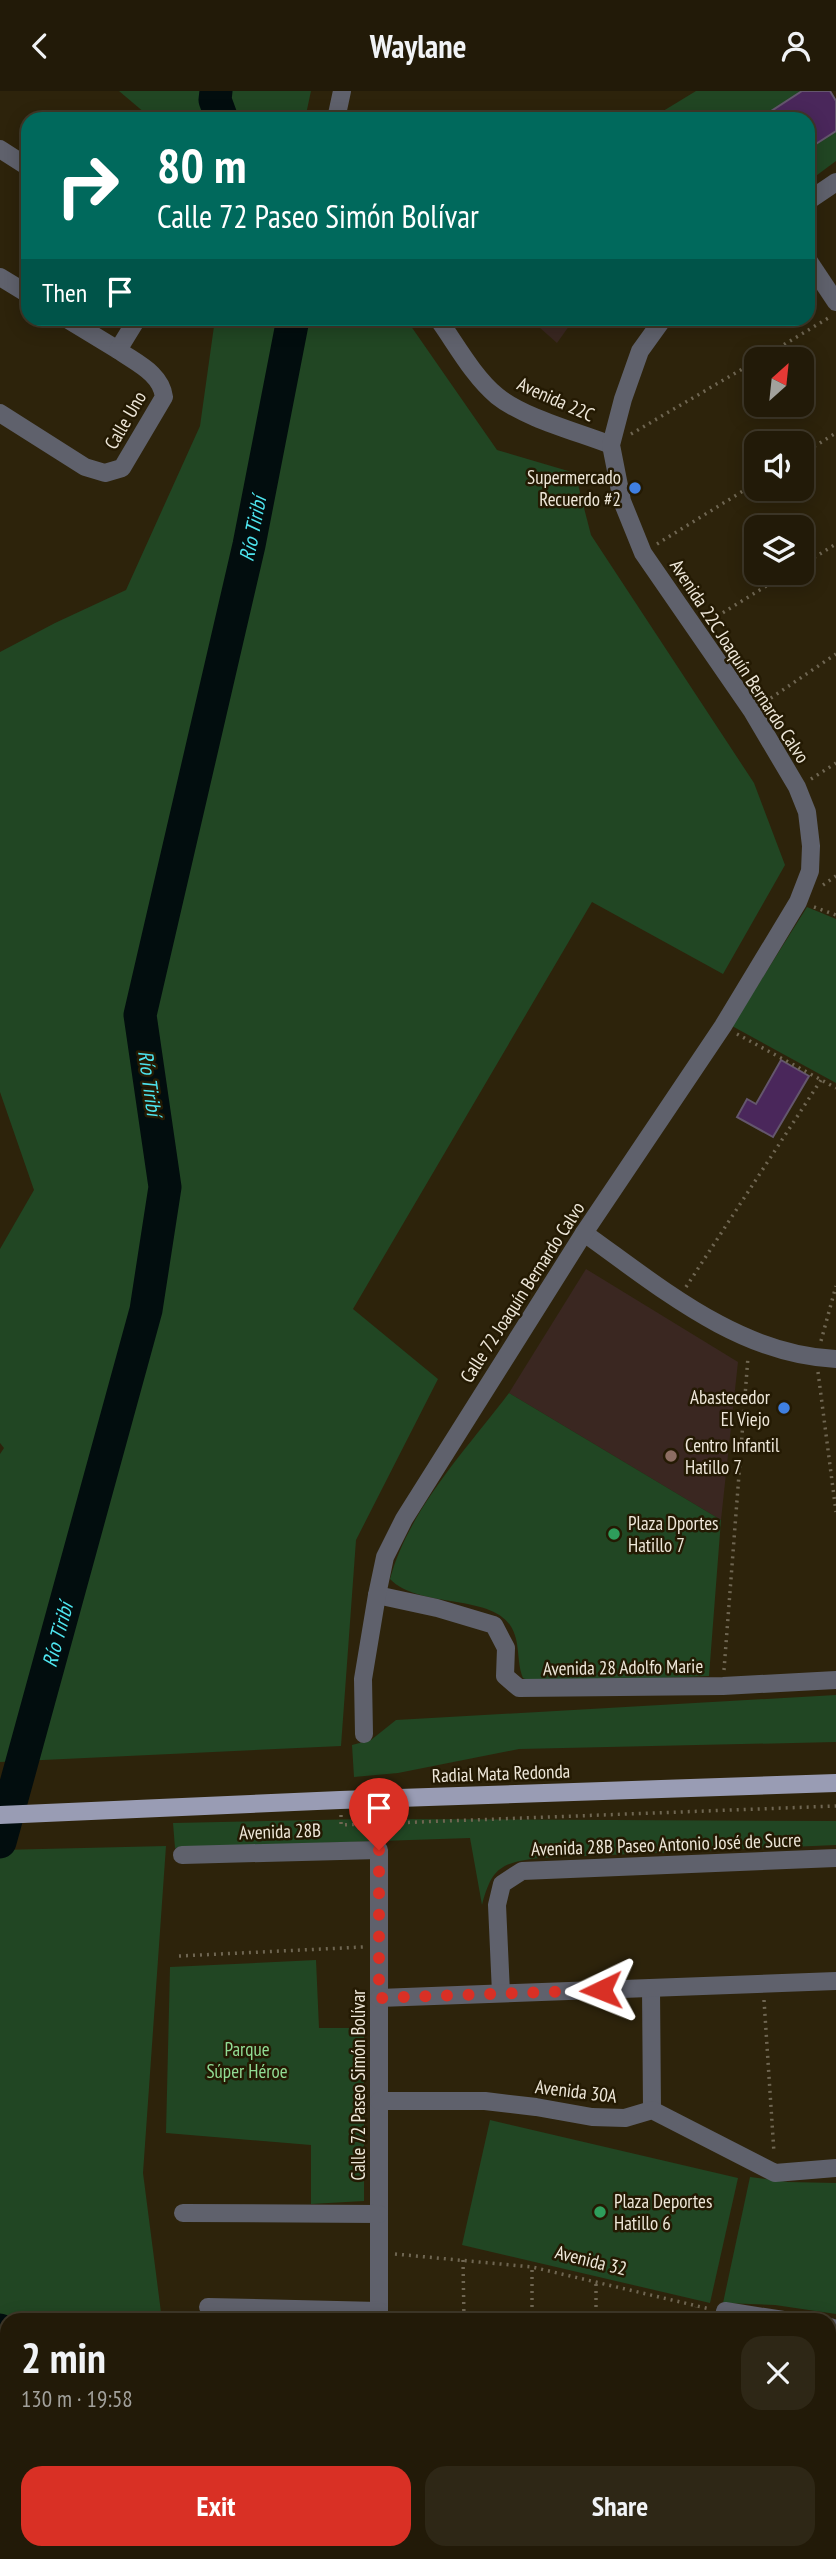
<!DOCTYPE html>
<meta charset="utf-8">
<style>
:root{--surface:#221a08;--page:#2e2716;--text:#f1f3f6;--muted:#a2a19c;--line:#3f3829;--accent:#d93025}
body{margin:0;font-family:"PT Sans Narrow",sans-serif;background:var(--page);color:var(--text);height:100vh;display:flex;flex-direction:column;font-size:26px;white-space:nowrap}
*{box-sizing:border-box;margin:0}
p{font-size:23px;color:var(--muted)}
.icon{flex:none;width:38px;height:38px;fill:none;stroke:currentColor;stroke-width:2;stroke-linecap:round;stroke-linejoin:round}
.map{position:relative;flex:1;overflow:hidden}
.details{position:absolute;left:0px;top:2222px;width:836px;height:247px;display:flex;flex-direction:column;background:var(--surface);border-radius:21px 21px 0 0;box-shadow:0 4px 18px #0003,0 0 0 2px var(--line)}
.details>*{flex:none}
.hud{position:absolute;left:21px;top:21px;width:794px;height:214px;border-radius:21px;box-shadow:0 4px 18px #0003,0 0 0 2px var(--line);background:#00695c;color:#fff;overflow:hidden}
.needle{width:46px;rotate:27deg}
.fabs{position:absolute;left:744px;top:256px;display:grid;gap:14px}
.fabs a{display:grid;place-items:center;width:70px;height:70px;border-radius:14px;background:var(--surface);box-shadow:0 4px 18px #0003,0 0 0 2px var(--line);font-size:35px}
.pin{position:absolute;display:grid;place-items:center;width:60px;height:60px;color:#fff;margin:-72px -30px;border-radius:50% 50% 50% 0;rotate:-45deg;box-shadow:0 0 7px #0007}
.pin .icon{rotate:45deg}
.me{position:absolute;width:77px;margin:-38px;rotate:268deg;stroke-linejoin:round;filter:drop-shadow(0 0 5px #0008)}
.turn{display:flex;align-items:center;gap:24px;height:147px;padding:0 21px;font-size:32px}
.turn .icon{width:91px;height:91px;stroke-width:2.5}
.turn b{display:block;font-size:49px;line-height:60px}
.then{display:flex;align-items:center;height:66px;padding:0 21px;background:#0003;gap:14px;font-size:26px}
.round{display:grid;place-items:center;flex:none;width:74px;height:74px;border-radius:21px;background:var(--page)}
.headline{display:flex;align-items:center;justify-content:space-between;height:119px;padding:0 21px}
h1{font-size:42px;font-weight:700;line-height:52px}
.cta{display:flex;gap:14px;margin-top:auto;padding:14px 21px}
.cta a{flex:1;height:80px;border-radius:21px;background:var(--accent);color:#fff;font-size:28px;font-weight:700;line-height:80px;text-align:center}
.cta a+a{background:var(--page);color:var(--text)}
header{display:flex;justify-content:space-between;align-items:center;height:91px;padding:0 21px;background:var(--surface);font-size:32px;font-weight:700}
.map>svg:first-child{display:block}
.industrial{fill:#392721}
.education{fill:#3a2721}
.green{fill:#214623}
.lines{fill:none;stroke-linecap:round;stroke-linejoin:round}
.river{stroke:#020d0e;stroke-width:33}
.building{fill:#4a275b;stroke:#64566d;stroke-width:2}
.path{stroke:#6f6652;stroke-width:3.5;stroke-dasharray:2 5;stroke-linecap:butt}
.minor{stroke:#5f616c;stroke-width:18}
.major{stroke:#999cb4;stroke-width:18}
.route{stroke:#d93025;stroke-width:12;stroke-dasharray:0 21.6}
.shop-dot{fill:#3f7fe0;stroke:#241a03;stroke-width:2.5}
.education-dot{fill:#8d6e63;stroke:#241a03;stroke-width:2.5}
.leisure-dot{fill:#2e9e5b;stroke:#241a03;stroke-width:2.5}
.labels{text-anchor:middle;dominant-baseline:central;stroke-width:5;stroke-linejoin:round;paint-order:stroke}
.street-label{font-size:19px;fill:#eee7d9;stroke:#241a03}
.poi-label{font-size:19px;fill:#eee7d9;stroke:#241a03;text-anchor:start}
.park-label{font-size:19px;fill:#91dc94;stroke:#241a03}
.water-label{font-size:21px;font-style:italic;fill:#4ee5ef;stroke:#241a03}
</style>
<header><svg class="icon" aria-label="back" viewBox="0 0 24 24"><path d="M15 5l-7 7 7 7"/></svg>Waylane<svg class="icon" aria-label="person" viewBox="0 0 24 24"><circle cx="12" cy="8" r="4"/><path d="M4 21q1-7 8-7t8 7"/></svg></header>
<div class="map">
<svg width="836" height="2468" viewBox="0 0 836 2468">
<rect width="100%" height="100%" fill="#2d230b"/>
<polygon class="industrial" points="530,228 574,228 557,252"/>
<polygon class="education" points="586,1178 738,1271 721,1429 509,1302"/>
<g class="green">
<polygon points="119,0 311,0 305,28 152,28"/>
<polygon points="696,0 802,0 759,28 650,28"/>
<polygon points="836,40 836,70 809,90 809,58"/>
<polygon points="215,228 406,228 497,359 575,382 591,444 754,692 785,774 723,883 592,811 353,1218 438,1288 356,1449 341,1655 0,1671 0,1363 4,1357 0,1352 0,1158 34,1099 0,1001 0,561 55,532 126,499 200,335"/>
<polygon points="807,816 836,828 836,992 732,935"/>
<path d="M509,1302L721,1429L709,1585L535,1592L523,1587C516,1570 521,1550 510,1534C489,1503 417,1517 390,1488C409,1418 466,1359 509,1302Z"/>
<polygon points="836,1604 836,1651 519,1658 398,1682 354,1686 352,1654 371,1649 396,1629"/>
<path d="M368,1728L836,1730V1754L539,1767C501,1772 492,1776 482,1814L470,1747L175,1757L173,1732Z"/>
<polygon points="166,1755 143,2082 162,2229 7,2230 7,2432 0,2429 0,1759"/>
<polygon points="316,1869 319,1937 364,1937 364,2110 311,2113 311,2054 166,2042 170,1876"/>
<polygon points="490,2029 738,2087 710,2212 462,2154"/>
<polygon points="750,2086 788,2091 836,2092 836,2223 775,2214 723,2212"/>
<polygon points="66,2462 307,2462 308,2468 70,2468"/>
</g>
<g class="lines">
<g class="river">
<polyline points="216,0 215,9 222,28"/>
<path id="s1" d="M0,1751L146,1219L165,1096L140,924L249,454L293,228"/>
<polyline points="0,2239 7,2250"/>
<polyline points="102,2462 104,2468"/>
</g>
</g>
<g class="building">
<polygon points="802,0 830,0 836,10 836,40 808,58 808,28 759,28"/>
<polygon points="781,969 809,985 773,1046 737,1026 747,1008 756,1013"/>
</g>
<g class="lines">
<g class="path">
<polyline points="760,268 830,226"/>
<polyline points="631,343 756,270"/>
<polyline points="802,363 836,342"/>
<polyline points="657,453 756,392"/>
<polyline points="802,474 836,453"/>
<polyline points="711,529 789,481"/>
<polyline points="765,611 836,563"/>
<polyline points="811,688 836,672"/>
<polyline points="823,794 836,785"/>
<polyline points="814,816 836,824"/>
<polyline points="737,943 836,997"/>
<polyline points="686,1196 821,989"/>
<polyline points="821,1250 836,1195"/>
<polyline points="818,1281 836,1421"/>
<polyline points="724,1579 748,1266"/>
<polyline points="341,1724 341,1734 836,1715"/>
<polyline points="179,1865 363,1856"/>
<polyline points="764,1909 774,2062"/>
<polyline points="395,2163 532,2176 710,2218"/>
<polyline points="463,2169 464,2230"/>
<polyline points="596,2193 596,2230"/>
<polyline points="532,2230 532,2176"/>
<polyline points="694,2230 696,2216"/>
<polyline points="830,2340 836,2310"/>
<polyline points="469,2462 469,2468"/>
<polyline points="597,2462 597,2468"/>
<polyline points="532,2468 532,2462"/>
<polyline points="672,2468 673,2462"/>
<polyline points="741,2468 742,2462"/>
<polyline points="802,2468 803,2462"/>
</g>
<g class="minor">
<polyline points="336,28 342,0"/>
<polyline points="0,58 28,76"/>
<polyline points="808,110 836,91"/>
<polyline points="808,169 836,211"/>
<polyline points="0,186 28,203"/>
<polyline points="67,228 118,259"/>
<path d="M438,228C456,253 473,285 497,305C524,327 578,341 611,354"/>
<path d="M0,322L85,376L105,382L122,377L164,306C161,282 136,272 118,259L137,228"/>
<path d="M584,1142C660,1196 739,1264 836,1268"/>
<polyline points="377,1504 437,1517 494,1534 506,1557 505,1585 519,1597 723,1595 836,1589"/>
<polyline points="364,1643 363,1588 377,1504 385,1466 404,1428 584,1142 723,935 798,811 810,780 811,755 807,721 797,696 752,620 643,462 622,410 611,354 623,308 640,260 663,228"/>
<polyline points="182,1764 379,1759 379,2230"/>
<polyline points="651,1897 652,2019"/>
<polyline points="501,1902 497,1814 502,1793 522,1780 836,1767"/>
<polyline points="379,1907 836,1890"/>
<polyline points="379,2010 485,2010 536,2016 592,2026 625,2027 652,2019 775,2082 836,2077"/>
<polyline points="183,2122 379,2123"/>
<polyline points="208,2216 379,2220"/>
<polyline points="725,2220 790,2230"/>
<polyline points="830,2236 836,2238"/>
<polyline points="379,2462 379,2468"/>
</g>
<polyline class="major" points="0,1724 340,1709 836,1692"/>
</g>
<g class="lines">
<polyline class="route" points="379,1759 379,1907 601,1899"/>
</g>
<g class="shop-dot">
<circle cx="635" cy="397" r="7"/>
<circle cx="784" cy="1317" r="7"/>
</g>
<circle class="education-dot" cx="671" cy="1365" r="7"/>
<g class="leisure-dot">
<circle cx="614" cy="1443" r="7"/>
<circle cx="600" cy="2121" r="7"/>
</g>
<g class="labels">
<g class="street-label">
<text transform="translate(556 308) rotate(24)">Avenida 22C</text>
<text transform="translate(125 329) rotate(-60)">Calle Uno</text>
<text transform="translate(740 570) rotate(57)">Avenida 22C Joaquín Bernardo Calvo</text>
<text transform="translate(522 1201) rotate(-57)">Calle 72 Joaquín Bernardo Calvo</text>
<text transform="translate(623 1576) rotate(-1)">Avenida 28 Adolfo Marie</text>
<text transform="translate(501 1682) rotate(-2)">Radial Mata Redonda</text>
<text transform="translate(280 1740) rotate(-2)">Avenida 28B</text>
<text transform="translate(666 1753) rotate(-2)">Avenida 28B Paseo Antonio José de Sucre</text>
<text transform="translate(358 1994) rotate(-90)">Calle 72 Paseo Simón Bolívar</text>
<text transform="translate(576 2000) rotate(7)">Avenida 30A</text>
<text transform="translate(591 2169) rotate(14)">Avenida 32</text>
</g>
<g class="poi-label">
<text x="621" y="386" text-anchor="end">Supermercado<tspan x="621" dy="22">Recuerdo #2</tspan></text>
<text x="770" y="1306" text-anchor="end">Abastecedor<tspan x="770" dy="22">El Viejo</tspan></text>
<text x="685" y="1354">Centro Infantil<tspan x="685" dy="22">Hatillo 7</tspan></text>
<text x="628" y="1432">Plaza Dportes<tspan x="628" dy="22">Hatillo 7</tspan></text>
<text x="614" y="2110">Plaza Deportes<tspan x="614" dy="22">Hatillo 6</tspan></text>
</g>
<g class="park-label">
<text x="247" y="1958">Parque<tspan x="247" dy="22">Súper Héroe</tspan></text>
</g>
<g class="water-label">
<text stroke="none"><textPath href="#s1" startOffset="1349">Río Tiribí</textPath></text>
<text transform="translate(150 992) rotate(82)">Río Tiribí</text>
<text stroke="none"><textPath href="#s1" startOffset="215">Río Tiribí</textPath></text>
</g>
</g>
</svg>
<div class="fabs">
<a><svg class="needle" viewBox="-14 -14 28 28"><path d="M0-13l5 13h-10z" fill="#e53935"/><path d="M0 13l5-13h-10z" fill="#a2a19c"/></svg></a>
<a><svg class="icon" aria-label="sound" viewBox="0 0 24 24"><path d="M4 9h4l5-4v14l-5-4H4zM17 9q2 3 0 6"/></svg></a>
<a><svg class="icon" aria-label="layers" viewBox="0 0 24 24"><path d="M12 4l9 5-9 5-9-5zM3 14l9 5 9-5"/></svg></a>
</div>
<div class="pin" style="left:379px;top:1759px;background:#d93025"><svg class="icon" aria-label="arrive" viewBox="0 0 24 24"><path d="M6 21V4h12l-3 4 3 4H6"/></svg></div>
<svg class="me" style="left:601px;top:1899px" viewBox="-20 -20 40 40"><path d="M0-17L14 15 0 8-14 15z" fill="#d93025" stroke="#fff" stroke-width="4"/></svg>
<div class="hud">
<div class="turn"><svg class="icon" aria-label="right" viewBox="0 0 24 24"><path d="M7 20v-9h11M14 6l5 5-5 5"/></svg><div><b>80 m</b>Calle 72 Paseo Simón Bolívar</div></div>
<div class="then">Then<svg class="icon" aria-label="arrive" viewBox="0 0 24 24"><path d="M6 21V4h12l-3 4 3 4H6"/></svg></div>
</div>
<section class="details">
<div class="headline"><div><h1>2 min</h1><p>130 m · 19:58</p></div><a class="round"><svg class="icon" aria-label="close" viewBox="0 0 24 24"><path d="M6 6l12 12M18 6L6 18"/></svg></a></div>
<div class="cta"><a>Exit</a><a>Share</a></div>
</section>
</div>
